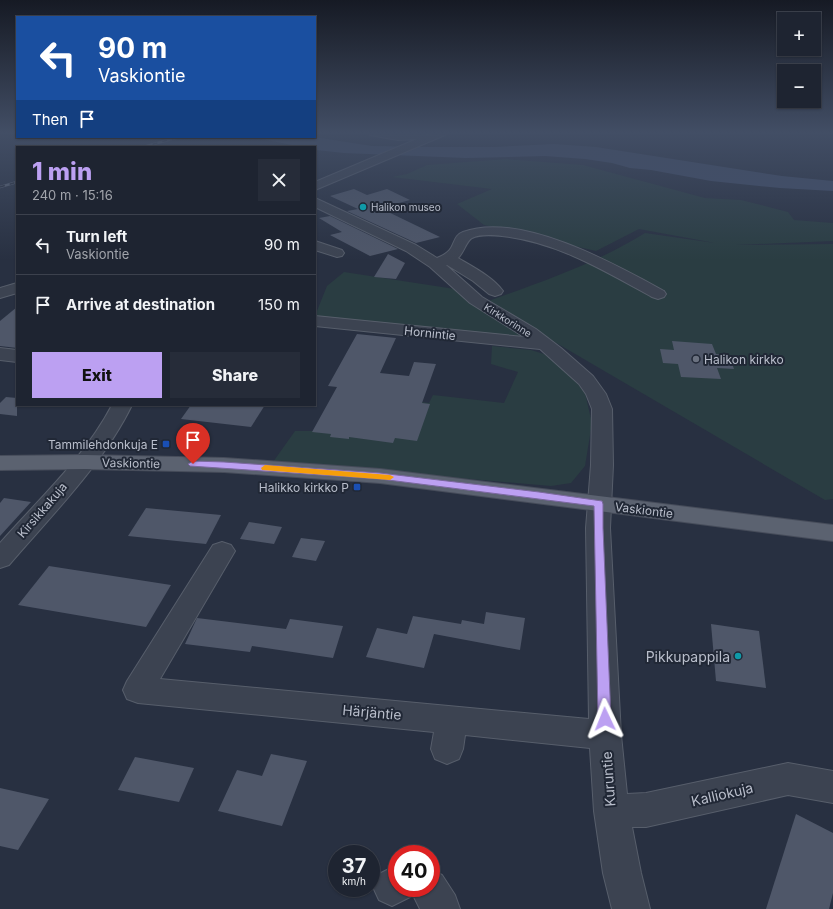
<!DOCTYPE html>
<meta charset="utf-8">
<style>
:root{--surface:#1e2431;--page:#262c39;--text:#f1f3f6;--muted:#a1a4ab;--line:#3c414d;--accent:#bca0f2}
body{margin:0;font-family:Inter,sans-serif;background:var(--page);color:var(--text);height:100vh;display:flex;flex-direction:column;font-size:15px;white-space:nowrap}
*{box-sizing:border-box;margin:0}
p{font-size:13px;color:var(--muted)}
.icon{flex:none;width:22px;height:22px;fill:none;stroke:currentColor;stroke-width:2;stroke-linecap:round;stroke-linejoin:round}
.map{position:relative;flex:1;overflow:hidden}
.details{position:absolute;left:16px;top:146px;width:300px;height:260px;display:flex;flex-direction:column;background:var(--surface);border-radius:0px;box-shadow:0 1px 3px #0004,0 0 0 1px var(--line)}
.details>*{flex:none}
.top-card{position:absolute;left:16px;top:16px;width:300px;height:122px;border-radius:0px;box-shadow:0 1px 3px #0004,0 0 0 1px var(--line);background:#1a4fa0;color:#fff;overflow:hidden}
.controls{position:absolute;left:777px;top:12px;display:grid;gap:8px}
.controls a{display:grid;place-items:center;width:44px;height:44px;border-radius:0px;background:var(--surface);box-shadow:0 1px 3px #0004,0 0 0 1px var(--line);font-size:20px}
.speed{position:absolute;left:328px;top:845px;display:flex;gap:8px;font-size:20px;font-weight:700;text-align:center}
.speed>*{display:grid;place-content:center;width:52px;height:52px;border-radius:50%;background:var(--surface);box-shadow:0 1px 3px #0004,0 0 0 1px var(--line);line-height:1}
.speed small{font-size:10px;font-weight:400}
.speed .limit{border:6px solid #d22;background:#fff;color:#111}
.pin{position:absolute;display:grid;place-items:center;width:34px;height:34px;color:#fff;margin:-41px -17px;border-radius:50% 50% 50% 0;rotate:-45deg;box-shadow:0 0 4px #0007}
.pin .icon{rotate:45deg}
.me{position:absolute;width:44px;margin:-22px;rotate:358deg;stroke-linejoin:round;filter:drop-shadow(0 0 3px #0008)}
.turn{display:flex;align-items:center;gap:14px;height:84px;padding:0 16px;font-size:18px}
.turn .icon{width:52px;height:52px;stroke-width:2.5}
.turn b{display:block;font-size:28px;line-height:34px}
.then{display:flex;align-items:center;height:38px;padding:0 16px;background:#0003;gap:8px;font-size:15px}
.round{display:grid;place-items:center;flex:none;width:42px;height:42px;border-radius:0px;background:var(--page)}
.summary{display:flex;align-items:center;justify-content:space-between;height:68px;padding:0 16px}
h1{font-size:24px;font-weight:800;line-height:30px;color:var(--accent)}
.action{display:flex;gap:8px;margin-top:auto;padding:8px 16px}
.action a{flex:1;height:46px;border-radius:0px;background:var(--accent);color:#111;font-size:16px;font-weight:800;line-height:46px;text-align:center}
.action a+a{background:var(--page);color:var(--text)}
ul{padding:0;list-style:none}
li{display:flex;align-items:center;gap:12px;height:60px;padding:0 16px;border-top:1px solid var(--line)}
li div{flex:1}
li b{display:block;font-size:15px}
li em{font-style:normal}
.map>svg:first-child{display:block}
.green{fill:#2a3d42}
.water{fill:#414e6a}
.building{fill:#4f5769}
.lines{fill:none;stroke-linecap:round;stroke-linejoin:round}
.minor-casing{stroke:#575e6b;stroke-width:2}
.major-casing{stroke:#464c5a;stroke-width:2}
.minor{fill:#3c4351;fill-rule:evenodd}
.major{fill:#5b6270;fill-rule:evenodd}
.rail-casing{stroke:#5f6777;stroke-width:2.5}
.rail{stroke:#212836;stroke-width:1.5;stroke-dasharray:5;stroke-linecap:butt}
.route{fill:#bca0f2;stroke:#7a689d}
.slow{fill:#f59e0b}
.culture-dot{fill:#0f9aa8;stroke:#212836;stroke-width:1.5}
.worship-dot{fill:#6b7280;stroke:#212836;stroke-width:1.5}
.transit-dot{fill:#1a4fb4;stroke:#212836;stroke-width:1.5}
.labels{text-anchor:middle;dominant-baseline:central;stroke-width:4;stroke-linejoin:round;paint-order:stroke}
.far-poi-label{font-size:10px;fill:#b9becb;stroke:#212836;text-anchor:start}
.far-street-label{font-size:10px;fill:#b9becb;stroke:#212836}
.street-label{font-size:12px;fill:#b9becb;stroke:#212836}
.poi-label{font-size:12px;fill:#b9becb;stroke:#212836;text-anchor:end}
.near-poi-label{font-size:14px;fill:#b9becb;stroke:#212836;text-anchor:end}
.near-street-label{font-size:14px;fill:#b9becb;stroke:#212836}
</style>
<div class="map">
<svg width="833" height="909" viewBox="0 0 833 909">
<rect width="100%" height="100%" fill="#283041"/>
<g class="green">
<path d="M506,159L583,165L705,198L741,200L788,212L794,220L833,223V241L735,245L833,244V499L825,500L486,302C541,282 595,264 645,233L715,243L639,229L596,251L484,225L457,204L492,189L392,177L407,174L427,165Z"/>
<polygon points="344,272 455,289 524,338 315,316 327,286"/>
<polygon points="492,346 531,350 544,354 569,373 585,393 592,423 585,466 571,483 551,486 273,462 295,431 373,431 386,397 429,403 433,395 504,403 518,372 491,364"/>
</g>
<polygon class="water" points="252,137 314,137 372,146 429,147 495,147 554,144 596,147 782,176 833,181 833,191 780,188 711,181 651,170 630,168 612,163 585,159 545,156 466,158 344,153 316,150 315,147 302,147"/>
<g class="building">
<polygon points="354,189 367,195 387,189 410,200 380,208 440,237 416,243 347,211 358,209 330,196"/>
<polygon points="330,216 398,249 370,256 330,235 342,232 319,218"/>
<polygon points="388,254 405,263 396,279 374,277"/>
<polygon points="17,307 17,348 0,346 0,321"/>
<polygon points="357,334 396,338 380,373 409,376 414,362 436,364 422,403 430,404 417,441 395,438 393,443 349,437 349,439 330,437 331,434 312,432 337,387 328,386"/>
<polygon points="672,341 712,344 716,354 729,355 734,369 717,368 721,379 681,377 678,364 663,363 660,349 674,350"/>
<polygon points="6,397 17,398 17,416 0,414 0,403"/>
<polygon points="191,405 265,405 251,427 181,419"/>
<polygon points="4,498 31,502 0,536 0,503"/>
<polygon points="146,508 221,515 206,544 128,536"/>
<polygon points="249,522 282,527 274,544 240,539"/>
<polygon points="301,538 325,541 316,561 292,557"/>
<polygon points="49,566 171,585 146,627 18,605"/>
<polygon points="486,612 525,618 520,650 434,634 424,668 366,657 377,628 407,634 413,616 461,624 462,620 484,624"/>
<polygon points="197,618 286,629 290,619 343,626 333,658 252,646 250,652 185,644"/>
<polygon points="711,624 759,631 766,688 716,681"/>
<polygon points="271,754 307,761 282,826 218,811 237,770 262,776"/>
<polygon points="135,757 194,768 179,802 118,790"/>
<polygon points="0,788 49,799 18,850 0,846"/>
<polygon points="796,814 833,833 833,893 829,909 766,909"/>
</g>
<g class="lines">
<g class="minor-casing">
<g id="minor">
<polygon points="369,133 425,133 427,135 433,133 446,133 445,135 315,190 315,182 417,139 398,140 370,135"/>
<path d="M315,198L416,245L437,258C442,256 448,253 451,248C455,241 455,235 463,232C520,211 615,264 664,291L666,294L664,297L658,299L652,297C605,271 557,242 502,236C493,235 480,234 472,238C467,240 463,254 458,258C473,267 493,277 503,291L501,294L495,296L489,294L473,281L447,265H446L482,297L536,329L561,348L593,376L606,394L612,409L613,465L610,528L621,735L627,794L646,793L788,763L833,771V803L788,795L646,827H632L641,873L650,909H612L603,873L594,811L590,748L465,735L463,749L459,759L447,764L435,759L431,749L434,732L138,703L127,699L123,690L127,681L213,545L222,542L231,545L235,551L160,679L589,719L586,528L591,465L592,409L586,394L579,384L540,349L315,326V316L524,337L470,303L430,267L406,251L315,207Z"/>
<polygon points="315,241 342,250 344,253 342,256 337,257 315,250"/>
<polygon points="17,283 17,293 0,298 0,288"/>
<polygon points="0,348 17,350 17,362 0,360"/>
<path d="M112,405H132C104,463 51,516 9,565L0,568V543C39,499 85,457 112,405Z"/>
<polygon points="397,865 397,888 431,888 431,870 442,875 455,895 460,909 420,909 412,893 410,897 392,906 379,900 373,887 379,874"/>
</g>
</g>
<g class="major-casing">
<polygon id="major" points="85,455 224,458 380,469 833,525 833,541 380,483 224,472 85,469 0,470 0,456"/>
</g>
<use href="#minor" class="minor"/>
<use href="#major" class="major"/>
<g class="rail-casing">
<g id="rail">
<polyline points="143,147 179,137"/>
<polyline points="0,187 17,182"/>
</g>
</g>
<use href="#rail" class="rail"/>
</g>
<linearGradient id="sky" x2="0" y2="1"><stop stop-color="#161a24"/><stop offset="0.51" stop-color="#424e65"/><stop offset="1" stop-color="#424e65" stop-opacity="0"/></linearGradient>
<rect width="833" height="260" fill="url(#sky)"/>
<polygon class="route" points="193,461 224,462 380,473 539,492 602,501 603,504 603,528 611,719 609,723 605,724 600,723 598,719 594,506 380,479 190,466 188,464"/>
<polygon class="slow" points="265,465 390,475 394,477 390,480 262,470 261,468"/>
<g class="culture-dot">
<circle cx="363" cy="207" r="4"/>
<circle cx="738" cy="656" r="4"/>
</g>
<circle class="worship-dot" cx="696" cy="359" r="4"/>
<g class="transit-dot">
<rect x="162" y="440" width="8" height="8" rx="2"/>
<rect x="353" y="483" width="8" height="8" rx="2"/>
</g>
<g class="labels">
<g class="far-poi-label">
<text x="371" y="207">Halikon museo</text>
</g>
<g class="far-street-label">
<text transform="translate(508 320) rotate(32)">Kirkkorinne</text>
</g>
<g class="street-label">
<text transform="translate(430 333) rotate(6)">Hornintie</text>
<text transform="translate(131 463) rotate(1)">Vaskiontie</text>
<text transform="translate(42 510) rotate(-49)">Kirsikkakuja</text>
<text transform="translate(644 510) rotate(7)">Vaskiontie</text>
</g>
<g class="poi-label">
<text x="704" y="359" text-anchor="start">Halikon kirkko</text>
<text x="158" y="444">Tammilehdonkuja E</text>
<text x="349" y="487">Halikko kirkko P</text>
</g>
<g class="near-poi-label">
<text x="730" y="656">Pikkupappila</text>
</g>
<g class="near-street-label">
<text transform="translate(372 712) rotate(5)">Härjäntie</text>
<text transform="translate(608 779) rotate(-94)">Kuruntie</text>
<text transform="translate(722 794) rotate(-13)">Kalliokuja</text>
</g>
</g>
</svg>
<div class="controls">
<a>+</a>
<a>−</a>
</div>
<div class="speed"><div>37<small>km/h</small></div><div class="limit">40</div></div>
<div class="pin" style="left:193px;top:464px;background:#d93025"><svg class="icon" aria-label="arrive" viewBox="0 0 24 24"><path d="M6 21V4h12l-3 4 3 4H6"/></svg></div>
<svg class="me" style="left:605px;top:719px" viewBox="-20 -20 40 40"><path d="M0-17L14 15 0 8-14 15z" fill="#bca0f2" stroke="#fff" stroke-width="4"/></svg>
<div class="top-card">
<div class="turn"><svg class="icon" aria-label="left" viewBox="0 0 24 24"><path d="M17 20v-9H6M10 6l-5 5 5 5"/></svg><div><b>90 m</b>Vaskiontie</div></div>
<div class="then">Then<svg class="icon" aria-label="arrive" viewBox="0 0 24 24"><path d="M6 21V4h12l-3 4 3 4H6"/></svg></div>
</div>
<section class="details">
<div class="summary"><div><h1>1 min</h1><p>240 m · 15:16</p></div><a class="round"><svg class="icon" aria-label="close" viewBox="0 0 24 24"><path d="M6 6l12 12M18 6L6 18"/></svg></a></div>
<ul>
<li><svg class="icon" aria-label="left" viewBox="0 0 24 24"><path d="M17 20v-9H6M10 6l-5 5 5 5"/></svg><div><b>Turn left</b><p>Vaskiontie</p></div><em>90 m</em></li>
<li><svg class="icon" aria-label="arrive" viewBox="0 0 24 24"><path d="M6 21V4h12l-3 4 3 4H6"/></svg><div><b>Arrive at destination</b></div><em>150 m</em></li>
</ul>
<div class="action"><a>Exit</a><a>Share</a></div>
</section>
</div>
